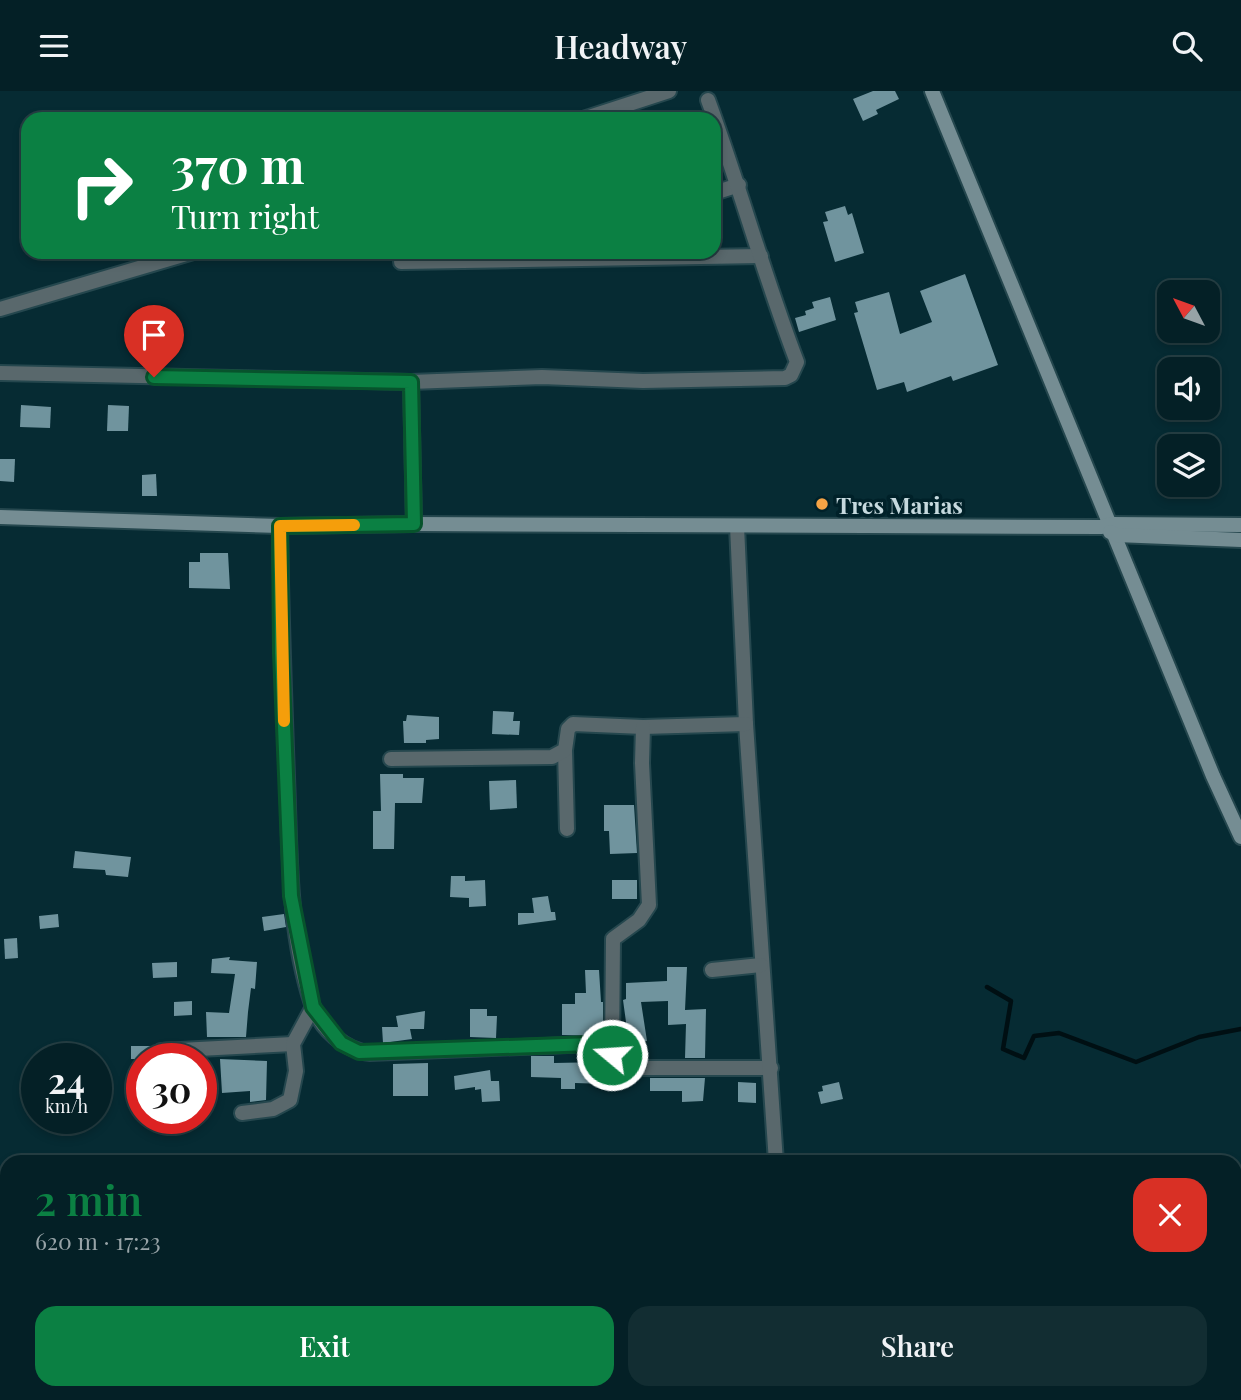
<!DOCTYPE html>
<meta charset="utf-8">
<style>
:root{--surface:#042026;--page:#122d32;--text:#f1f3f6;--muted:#97a3a7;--line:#253e43;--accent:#0b8043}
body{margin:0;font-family:"Playfair Display",serif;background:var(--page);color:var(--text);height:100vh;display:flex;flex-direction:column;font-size:26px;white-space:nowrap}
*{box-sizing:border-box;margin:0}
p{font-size:23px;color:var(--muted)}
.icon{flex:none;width:38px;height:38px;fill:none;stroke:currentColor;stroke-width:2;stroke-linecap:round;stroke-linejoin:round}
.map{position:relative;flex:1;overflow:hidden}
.panel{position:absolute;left:0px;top:1064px;width:1242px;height:245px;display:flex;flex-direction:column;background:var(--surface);border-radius:21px 21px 0 0;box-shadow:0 4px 10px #0003,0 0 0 2px var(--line)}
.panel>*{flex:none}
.banner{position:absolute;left:21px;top:21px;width:700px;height:147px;border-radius:21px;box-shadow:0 4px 10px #0003,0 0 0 2px var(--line);background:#0b8043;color:#fff;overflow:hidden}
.needle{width:46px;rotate:311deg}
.buttons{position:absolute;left:1157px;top:189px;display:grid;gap:14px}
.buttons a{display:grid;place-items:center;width:63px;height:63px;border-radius:14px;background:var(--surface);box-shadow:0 4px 10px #0003,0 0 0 2px var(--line);font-size:35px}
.speed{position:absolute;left:21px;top:952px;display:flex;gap:14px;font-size:35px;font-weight:700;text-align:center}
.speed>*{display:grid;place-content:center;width:91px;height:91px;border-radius:50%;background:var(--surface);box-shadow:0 4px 10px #0003,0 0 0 2px var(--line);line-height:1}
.speed small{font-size:18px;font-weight:400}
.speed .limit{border:10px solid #d22;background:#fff;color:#111}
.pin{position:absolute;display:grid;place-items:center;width:60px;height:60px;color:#fff;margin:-72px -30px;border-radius:50% 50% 50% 0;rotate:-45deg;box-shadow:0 0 7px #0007}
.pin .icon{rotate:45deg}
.me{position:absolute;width:77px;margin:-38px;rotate:288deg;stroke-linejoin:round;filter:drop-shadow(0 0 5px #0008)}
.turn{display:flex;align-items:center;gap:24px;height:147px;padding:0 35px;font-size:32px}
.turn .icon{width:91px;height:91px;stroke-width:2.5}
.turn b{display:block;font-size:49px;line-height:60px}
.round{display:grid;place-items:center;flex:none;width:74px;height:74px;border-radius:21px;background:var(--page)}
.summary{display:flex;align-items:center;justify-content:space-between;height:119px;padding:0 35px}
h1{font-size:42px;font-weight:600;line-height:52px;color:var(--accent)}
.action{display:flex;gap:14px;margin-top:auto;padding:14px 35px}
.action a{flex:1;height:80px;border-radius:21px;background:var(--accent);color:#fff;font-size:28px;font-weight:600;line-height:80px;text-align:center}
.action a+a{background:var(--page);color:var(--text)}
header{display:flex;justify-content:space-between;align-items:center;height:91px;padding:0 35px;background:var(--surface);font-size:32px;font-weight:600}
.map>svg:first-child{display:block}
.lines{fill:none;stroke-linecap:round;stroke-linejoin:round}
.stream{stroke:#000f13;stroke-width:4.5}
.building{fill:#70949e}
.street-casing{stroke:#25474e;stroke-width:18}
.secondary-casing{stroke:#25474e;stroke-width:18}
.street{stroke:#59686c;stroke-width:14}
.secondary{stroke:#758d93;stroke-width:14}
.route-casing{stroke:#07532c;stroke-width:18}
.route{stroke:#0b8043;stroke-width:12}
.slow{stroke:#f59e0b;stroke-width:12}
.poi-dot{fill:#f5a345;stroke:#002129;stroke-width:2.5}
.labels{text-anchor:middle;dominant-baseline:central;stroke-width:7;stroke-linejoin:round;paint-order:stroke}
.poi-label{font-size:23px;font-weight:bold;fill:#c6d9de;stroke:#002129;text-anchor:start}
</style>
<header><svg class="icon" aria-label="menu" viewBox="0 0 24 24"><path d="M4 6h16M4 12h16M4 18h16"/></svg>Headway<svg class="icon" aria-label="search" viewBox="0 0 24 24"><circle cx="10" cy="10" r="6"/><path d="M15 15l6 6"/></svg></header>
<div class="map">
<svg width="1241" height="1309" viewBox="0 0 1241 1309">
<rect width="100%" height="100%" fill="#062b33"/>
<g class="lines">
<polyline class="stream" points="987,896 1011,910 1003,958 1024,967 1034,945 1059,942 1136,971 1199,946 1241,938"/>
</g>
<g class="building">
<polygon points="873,0 895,0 899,8 876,19 878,23 863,30 853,8"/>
<polygon points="845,115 848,124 852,122 864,162 835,171 823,131 828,130 825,121"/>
<polygon points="965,183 998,274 953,290 951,285 907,301 904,291 877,299 854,222 858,221 855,211 889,201 900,243 932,231 920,200"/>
<polygon points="830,206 836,229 799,241 795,227 806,224 805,220 814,217 812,211"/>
<polygon points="21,314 51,316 50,337 20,336"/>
<polygon points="108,314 129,315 128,340 107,340"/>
<polygon points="0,368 15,368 14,391 0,390"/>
<polygon points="156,383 157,405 142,405 142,384"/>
<polygon points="200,462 228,462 230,498 189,497 189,471 200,471"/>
<polygon points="493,620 514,621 513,630 520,630 519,644 492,643"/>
<polygon points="407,624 439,626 439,648 426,649 426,652 404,652 403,630 406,630"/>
<polygon points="380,683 403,683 403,687 424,687 422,712 395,712 394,758 373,758 373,720 381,720"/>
<polygon points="516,689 517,717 490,719 489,690"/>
<polygon points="604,714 634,714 637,762 610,763 609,740 604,740"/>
<polygon points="75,760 131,766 128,786 106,784 105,779 73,777"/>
<polygon points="451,785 465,785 465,790 485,789 486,815 469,816 469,807 450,806"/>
<rect x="612" y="789" width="25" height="19"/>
<polygon points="548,805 551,821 555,821 556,829 518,834 518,822 534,822 532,807"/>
<polygon points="58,823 59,836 40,838 39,825"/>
<polygon points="284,823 286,836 264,840 262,826"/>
<polygon points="17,847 18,867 5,868 4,848"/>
<polygon points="230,866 229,869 257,871 255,898 251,897 248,921 246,946 207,946 206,921 229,922 235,883 211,882 212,868"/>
<polygon points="177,871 177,886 153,887 152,872"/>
<polygon points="667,876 687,876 685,919 706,918 705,967 685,967 686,933 668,934 668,910 641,911 647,950 629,953 623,909 626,908 626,892 667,890"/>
<polygon points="585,879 599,879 601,911 603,911 603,945 562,944 562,913 575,913 575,902 586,902"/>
<polygon points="192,910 192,924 174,925 174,911"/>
<polygon points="470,918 487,918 487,925 497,925 496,947 470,946"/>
<polygon points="425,920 424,938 410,938 412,948 383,952 382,936 398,936 396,925"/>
<polygon points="131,955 153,955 152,961 156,968 131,968"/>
<polygon points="531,965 554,965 554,972 604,971 607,974 607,993 575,992 575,998 561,998 561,987 531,986"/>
<polygon points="220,968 267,970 266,1009 250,1011 250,1000 222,1002"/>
<polygon points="428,972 428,1005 393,1005 393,973"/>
<polygon points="490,979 491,990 499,990 500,1010 482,1011 481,998 475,999 475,996 455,999 454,985"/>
<polygon points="650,987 705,987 703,1010 682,1011 682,1000 650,1000"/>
<polygon points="738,991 756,992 756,1012 738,1011"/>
<polygon points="839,991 843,1008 821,1013 818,1001 823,1000 822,995"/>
</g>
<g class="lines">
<g class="street-casing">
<g id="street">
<polyline points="583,28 669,0"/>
<polyline points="714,102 739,94"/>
<polyline points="401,171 761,165"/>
<polyline points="0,218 193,161"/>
<path d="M0,282L411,291L542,286L643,290L785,287L791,284L797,271C764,185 740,96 708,9"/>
<polyline points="411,291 414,433"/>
<path d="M280,435C281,519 284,602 287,686C290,761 288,840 312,913C320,937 345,960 370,962L592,953C608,958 617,974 634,977H771"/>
<polyline points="737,435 746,633 776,1071"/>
<polyline points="565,659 567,738"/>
<polyline points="391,668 552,666 565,659 568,638 573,633 643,636 746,633"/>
<polyline points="712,879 761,874"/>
<polyline points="161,960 293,953"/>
<polyline points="612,964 613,848 639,829 649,814 642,672 643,636"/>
<polyline points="242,1022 273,1018 290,1009 296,980 293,953 313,916"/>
<polyline points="790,1302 790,1309"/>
</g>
</g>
<g class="secondary-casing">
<g id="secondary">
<polyline points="932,0 1213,685 1241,746"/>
<polyline points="0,426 280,435 414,433 1101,436 1111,433 1241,434"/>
<polyline points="1110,441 1116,444 1241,449"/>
</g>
</g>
<use href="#street" class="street"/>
<use href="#secondary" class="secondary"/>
</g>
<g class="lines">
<g class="route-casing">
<polyline id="route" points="154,286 411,291 414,433 280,435 281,562 291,805 313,916 341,952 359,961 592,953 612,964"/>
</g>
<use href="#route" class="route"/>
<polyline class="slow" points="284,630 280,435 354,434"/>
</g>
<circle class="poi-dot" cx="822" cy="413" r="7"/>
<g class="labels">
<g class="poi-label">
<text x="836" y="413">Tres Marias</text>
</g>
</g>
</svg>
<div class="buttons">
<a><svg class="needle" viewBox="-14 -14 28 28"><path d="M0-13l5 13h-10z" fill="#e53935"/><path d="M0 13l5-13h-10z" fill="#97a3a7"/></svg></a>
<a><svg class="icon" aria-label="sound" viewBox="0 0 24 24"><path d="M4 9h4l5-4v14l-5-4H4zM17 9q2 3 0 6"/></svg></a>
<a><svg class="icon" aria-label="layers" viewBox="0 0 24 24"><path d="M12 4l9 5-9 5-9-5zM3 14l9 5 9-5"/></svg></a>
</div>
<div class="speed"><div>24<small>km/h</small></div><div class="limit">30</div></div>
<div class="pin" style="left:154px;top:286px;background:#d93025"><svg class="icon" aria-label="arrive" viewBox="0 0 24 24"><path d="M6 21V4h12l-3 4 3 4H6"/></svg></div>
<svg class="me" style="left:612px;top:964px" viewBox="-20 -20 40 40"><circle r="17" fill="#0b8043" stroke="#fff" stroke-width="3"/><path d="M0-11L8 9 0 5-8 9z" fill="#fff"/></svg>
<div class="banner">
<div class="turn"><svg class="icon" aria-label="right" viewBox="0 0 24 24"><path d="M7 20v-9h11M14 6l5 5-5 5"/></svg><div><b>370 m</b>Turn right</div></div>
</div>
<section class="panel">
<div class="summary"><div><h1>2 min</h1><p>620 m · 17:23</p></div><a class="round" style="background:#d93025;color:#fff"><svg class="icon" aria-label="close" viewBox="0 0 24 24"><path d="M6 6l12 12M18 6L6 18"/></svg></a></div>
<div class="action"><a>Exit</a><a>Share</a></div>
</section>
</div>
